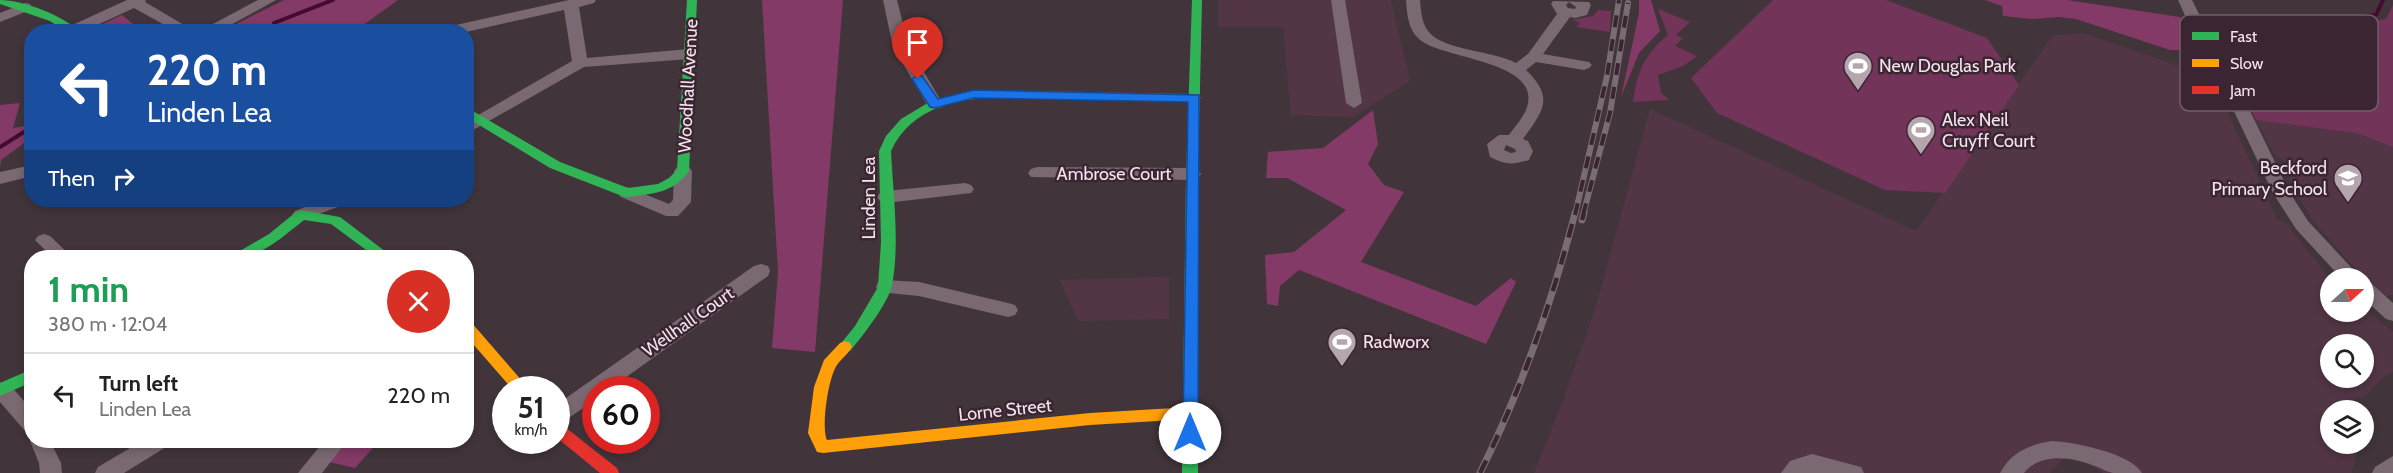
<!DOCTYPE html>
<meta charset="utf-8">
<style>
:root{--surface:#fff;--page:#f6f6f6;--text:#222;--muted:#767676;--line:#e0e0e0}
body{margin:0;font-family:Cabin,sans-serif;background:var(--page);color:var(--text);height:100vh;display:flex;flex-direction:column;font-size:22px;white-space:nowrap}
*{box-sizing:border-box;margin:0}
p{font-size:20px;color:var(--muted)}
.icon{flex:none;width:33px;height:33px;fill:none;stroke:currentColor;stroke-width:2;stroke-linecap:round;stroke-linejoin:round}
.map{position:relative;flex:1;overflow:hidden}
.sheet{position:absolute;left:24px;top:250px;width:450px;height:198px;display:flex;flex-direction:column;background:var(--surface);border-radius:24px;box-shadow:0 3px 9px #0003}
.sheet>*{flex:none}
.hud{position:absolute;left:24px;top:24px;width:450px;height:183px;border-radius:24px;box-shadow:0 3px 9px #0003;background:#1a4fa0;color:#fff;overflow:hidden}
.needle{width:39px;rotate:69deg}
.fabs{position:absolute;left:2320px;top:268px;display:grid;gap:12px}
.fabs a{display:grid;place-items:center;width:54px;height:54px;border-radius:50%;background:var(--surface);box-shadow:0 3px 9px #0003;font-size:30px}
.speed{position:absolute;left:492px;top:376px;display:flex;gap:12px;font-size:30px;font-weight:700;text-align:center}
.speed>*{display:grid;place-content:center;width:78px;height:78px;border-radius:50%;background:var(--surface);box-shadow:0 3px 9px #0003;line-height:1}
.speed small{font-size:15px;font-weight:400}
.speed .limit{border:9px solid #d22;background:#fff;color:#111}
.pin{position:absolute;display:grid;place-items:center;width:51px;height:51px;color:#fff;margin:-62px -26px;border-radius:50% 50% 50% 0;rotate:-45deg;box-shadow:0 0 6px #0007}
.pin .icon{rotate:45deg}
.me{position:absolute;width:66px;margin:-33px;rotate:0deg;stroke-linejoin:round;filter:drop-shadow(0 0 4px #0008)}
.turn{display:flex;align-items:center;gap:21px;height:126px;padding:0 24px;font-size:27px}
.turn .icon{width:78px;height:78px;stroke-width:2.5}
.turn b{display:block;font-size:42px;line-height:51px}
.then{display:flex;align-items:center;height:57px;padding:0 24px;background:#0003;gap:12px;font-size:22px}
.round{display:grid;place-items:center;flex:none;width:63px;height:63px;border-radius:32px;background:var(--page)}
.summary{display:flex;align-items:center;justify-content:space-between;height:102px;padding:0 24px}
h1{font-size:36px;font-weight:700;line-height:45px;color:#1e9e55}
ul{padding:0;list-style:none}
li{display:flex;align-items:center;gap:18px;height:84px;padding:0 24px;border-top:2px solid var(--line)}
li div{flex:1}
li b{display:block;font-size:22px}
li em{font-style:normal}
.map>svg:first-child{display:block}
.built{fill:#523645;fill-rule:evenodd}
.green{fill:#723459}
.forest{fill:#843a66}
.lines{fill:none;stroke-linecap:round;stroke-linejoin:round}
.stream{stroke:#440a30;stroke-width:4}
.street{fill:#7a6972;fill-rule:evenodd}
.fast{fill:#30b455;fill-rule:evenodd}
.slow{fill:#ff9f0a;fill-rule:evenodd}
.jam{fill:#e5322d;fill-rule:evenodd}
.rail-far1-casing{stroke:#796c73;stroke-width:6}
.rail-casing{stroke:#796c73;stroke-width:7}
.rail-far1{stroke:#3c2532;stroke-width:4;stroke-dasharray:12;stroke-linecap:butt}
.rail{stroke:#3c2532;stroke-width:4.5;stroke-dasharray:14;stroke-linecap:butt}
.route{fill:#1a73e8;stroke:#114b97;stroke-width:1.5}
.labels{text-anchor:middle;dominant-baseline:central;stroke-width:5;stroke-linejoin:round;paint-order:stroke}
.poi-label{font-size:18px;fill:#f3e3eb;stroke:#3c2532;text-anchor:start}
.street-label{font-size:18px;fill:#f3e3eb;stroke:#3c2532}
.key{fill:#3c2532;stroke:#735e6a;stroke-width:1.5}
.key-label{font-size:16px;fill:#f3e3eb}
</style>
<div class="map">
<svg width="2393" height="473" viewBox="0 0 2393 473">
<rect width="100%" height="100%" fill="#41353b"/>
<g class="built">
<polygon points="1218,0 1391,0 1410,81 1353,117 1291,115 1283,27 1218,27"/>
<path d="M2083,33L2211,77L2278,221L2285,222L2331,280V312H2364V308L2393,332V372L2384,377L2363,397L2348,400L2352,411H2331V444H2359L2352,473H2103L2068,452L2050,473H1534L1564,398L1595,310L1650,109L1916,231L2053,35ZM2331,345H2364V378H2331Z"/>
<polygon points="2256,120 2356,133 2393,147 2393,295 2386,296 2360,274 2311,218 2294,190 2289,177 2295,176 2285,162 2274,154"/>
<polygon points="1169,277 1169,319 1079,321 1059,280"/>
</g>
<g class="green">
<polygon points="1773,0 1886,0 1987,38 2019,85 1945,193 1885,190 1717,113 1691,78"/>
<polygon points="2393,5 2393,147 2356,133 2256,120 2212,26 2319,31 2386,19"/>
<path d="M1658,9L1690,22L1676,35L1683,38L1675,46L1697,56L1683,66L1658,75L1661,93L1669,100L1633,102C1637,73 1644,54 1668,35Z"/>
<polygon points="1598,10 1611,11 1610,32 1576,27 1580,23 1572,20 1593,16"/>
</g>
<g class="forest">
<polygon points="284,0 398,0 355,31 222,31"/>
<polygon points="762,0 843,0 815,352 772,348 778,272"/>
<polygon points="1639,0 1651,0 1660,31 1639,53 1621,97 1639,13"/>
<polygon points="1985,0 2067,0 2180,17 2196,45 2190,50 2170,50 2076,19 2059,17 2032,19 2003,16 2002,6"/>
<polygon points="122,15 142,31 102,31 96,27"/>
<polygon points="20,103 13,128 31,125 31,138 1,160 0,168 0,105"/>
<polygon points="1373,110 1378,144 1368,164 1384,185 1404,192 1361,262 1476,306 1511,278 1516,282 1486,344 1299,270 1280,286 1278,306 1267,304 1265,255 1294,252 1346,210 1287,178 1266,178 1268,152 1323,148"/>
<polygon points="346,441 379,441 355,468 329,462"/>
</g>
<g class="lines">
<g class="stream">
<polyline points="2273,31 2320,21 2376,15 2383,0"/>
<polyline points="273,32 274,23 333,0"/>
<polyline points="0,147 32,127"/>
</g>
<g class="street">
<polygon points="127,0 146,0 145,2 196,32 177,32 134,8 82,32 65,30 68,27"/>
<polygon points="258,0 276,0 218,32 198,32"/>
<polygon points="569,0 596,0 594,3 579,7 587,58 689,49 697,54 689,59 584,67 466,134 466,122 572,61 564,10 466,32 436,32 438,29"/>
<polygon points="883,0 897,0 909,47 943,104 941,108 929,108 893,47"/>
<polygon points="1331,0 1345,0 1362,103 1354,108 1346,103"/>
<path d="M1406,0H1420C1421,9 1421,19 1426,28C1438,51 1493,50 1516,63L1528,54L1557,14L1551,4L1553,1L1589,2L1591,5L1587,15L1575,18L1570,17L1543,54L1589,62L1592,65L1589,68L1584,70L1536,62L1526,70C1555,98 1543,111 1523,139L1528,141L1533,151L1529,160C1511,165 1507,165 1490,157L1487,144L1499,135H1509C1516,125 1526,115 1528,103C1536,60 1441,59 1419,39C1408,29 1407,14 1406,0ZM1569,2L1576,7L1575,9L1568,8L1566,5ZM1506,145L1515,149L1516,152L1511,153L1504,150Z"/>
<polygon points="2178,0 2192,0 2215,46 2217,61 2234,78 2290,193 2308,221 2362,279 2342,279 2296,229 2273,193 2219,80 2201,62 2199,46"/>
<polygon points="25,3 30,4 32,7 30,10 0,22 0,13"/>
<polygon points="32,165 32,176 0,184 0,172"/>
<polygon points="683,165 689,167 692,171 691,202 678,216 666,216 621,197 618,193 621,189 627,187 669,204 673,200 674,171 677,167"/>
<polygon points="1037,167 1192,168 1198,170 1201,174 1198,178 1192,180 1031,177 1028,173 1031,169"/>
<polygon points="965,183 971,185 974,189 971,193 886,203 880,201 877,197 880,193 886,191"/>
<polygon points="323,200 348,200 345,204 301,221 295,219 292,215 295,211"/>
<polygon points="44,234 50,236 73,258 53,258 35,240 38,236"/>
<polygon points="761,264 768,266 770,271 768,276 608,390 596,390 596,399 563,422 556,424 556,405 754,266"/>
<polygon points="885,280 919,282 1008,303 1015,305 1018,310 1015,315 1008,317 919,296 878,292 876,287 878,282"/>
<polygon points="2364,281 2371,283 2393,303 2393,321 2386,319 2364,299"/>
<polygon points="2,382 9,384 32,410 32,433 25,431 0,402 0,383"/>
<polygon points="32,437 32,441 50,441 61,463 62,473 40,473 39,463 30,441"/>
<polygon points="142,441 169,441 166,447 124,473 95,473 98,467"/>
<polygon points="324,441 347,441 322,473 298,473"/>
<path d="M2051,441C2073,442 2131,453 2142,473C2132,473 2122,473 2113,473C2107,472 2101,468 2095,466C2072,457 2041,452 2024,473H2000C2011,452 2029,445 2051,441Z"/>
<polygon points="1812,454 1861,467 1864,473 1781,473 1790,461"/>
<polygon points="2393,456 2393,473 2372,473 2375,467"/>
</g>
<g class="fast">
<path d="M0,0C23,0 64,16 80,32H66L50,21L0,4Z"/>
<path d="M687,0H697L689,171C674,193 652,194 627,197L622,196L550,168L466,117V107L560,162L628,188L658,184L669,178L677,170Z"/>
<polygon points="1192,0 1202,0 1198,174 1198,473 1182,473 1186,174"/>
<path d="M974,90L1085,92L1091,96L1085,100C1022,99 923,81 891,151C893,193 900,244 892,285C889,302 862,337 850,351H840L838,347L855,326L878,287L881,242L879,151L886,136L901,119L931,101Z"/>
<path d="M301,210L340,217L394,258H377L331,224L304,220C281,238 261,258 231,258L233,255L269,234L296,212Z"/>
<polygon points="32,369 32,382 0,396 0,383"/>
</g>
<g class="slow">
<polygon points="466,321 471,322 530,390 513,390 466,336"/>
<path d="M845,341L850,343L852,347C848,354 841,359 837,365C828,378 821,428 827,440L1090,413L1191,407L1196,409L1199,413L1196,417L1191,419L1090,425L823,453L817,452L808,433L814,387L824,360L840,343Z"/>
</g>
<g class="jam">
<polygon points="1085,92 1195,94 1201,98 1195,102 1081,99 1079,96 1081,93"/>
<polygon points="556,422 561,424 617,468 619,473 600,473 556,437"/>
</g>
<g class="rail-far1-casing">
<g id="rail-far1">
<polyline points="1575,215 1607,76 1619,0"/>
<polyline points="1583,215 1610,113 1628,3"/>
</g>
</g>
<g class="rail-casing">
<g id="rail">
<polyline points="1582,220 1584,213"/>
<path d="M1480,473C1521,390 1552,303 1575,213"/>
</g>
</g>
<use href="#rail-far1" class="rail-far1"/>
<use href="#rail" class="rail"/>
</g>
<polygon class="route" points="918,75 922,76 938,99 974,90 1199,95 1198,433 1196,438 1190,439 1185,438 1183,433 1188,102 974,98 935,108 930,107 912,79"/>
<defs>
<g id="stadium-pin" transform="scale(1.5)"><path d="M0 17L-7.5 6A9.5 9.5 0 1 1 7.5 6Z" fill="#b5a6ad" stroke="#3c2532"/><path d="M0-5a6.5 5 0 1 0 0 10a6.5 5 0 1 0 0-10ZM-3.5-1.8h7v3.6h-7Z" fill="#fff"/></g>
<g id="school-pin" transform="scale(1.5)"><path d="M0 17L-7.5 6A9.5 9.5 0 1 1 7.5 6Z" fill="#b5a6ad" stroke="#3c2532"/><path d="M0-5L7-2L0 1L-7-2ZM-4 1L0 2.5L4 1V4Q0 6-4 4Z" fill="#fff"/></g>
</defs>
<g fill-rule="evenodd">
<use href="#stadium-pin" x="1858" y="66"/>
<use href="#stadium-pin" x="1921" y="130"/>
<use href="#school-pin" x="2348" y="178"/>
<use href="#stadium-pin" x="1342" y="342"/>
</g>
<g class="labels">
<g class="poi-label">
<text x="1879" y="66">New Douglas Park</text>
<text x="1942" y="120">Alex Neil<tspan x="1942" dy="21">Cruyff Court</tspan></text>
<text x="2327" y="168" text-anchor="end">Beckford<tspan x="2327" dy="21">Primary School</tspan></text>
<text x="1363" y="342">Radworx</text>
</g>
<g class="street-label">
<text transform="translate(688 86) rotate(-87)">Woodhall Avenue</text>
<text x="1114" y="174">Ambrose Court</text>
<text transform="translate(869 198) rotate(-90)">Linden Lea</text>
<text transform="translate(688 322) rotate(-35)">Wellhall Court</text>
<text transform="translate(1005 410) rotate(-6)">Lorne Street</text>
</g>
</g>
<rect x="2180" y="15" width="198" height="96" rx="9" class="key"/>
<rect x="2192" y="32" width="27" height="8" fill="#30b455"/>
<rect x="2192" y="59" width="27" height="8" fill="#ff9f0a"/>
<rect x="2192" y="86" width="27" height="8" fill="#e5322d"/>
<g class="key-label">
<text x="2230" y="42">Fast</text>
<text x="2230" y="69">Slow</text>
<text x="2230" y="96">Jam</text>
</g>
</svg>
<div class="fabs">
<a><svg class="needle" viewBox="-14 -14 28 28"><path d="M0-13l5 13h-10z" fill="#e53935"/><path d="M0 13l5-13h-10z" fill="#767676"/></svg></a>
<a><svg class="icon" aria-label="search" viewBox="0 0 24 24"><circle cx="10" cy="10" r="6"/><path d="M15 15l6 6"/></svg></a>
<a><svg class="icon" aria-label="layers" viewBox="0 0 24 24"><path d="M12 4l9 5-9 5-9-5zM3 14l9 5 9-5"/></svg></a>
</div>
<div class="speed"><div>51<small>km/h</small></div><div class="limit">60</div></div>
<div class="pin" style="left:918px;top:79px;background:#d93025"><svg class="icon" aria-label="arrive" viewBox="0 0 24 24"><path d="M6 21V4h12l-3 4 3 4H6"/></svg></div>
<svg class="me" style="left:1190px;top:433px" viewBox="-20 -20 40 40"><circle r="19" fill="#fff"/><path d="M0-13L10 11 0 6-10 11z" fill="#1a73e8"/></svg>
<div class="hud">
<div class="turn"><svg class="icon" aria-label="left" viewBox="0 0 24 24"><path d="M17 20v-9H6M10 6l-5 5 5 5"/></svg><div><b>220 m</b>Linden Lea</div></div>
<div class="then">Then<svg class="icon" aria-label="right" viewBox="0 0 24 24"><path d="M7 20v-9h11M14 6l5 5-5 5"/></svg></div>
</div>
<section class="sheet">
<div class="summary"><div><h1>1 min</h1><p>380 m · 12:04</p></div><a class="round" style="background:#d93025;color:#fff"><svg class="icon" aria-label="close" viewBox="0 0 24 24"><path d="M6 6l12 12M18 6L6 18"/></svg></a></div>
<ul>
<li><svg class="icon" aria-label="left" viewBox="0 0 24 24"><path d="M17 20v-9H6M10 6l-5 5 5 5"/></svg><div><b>Turn left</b><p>Linden Lea</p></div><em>220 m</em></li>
</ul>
</section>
</div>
